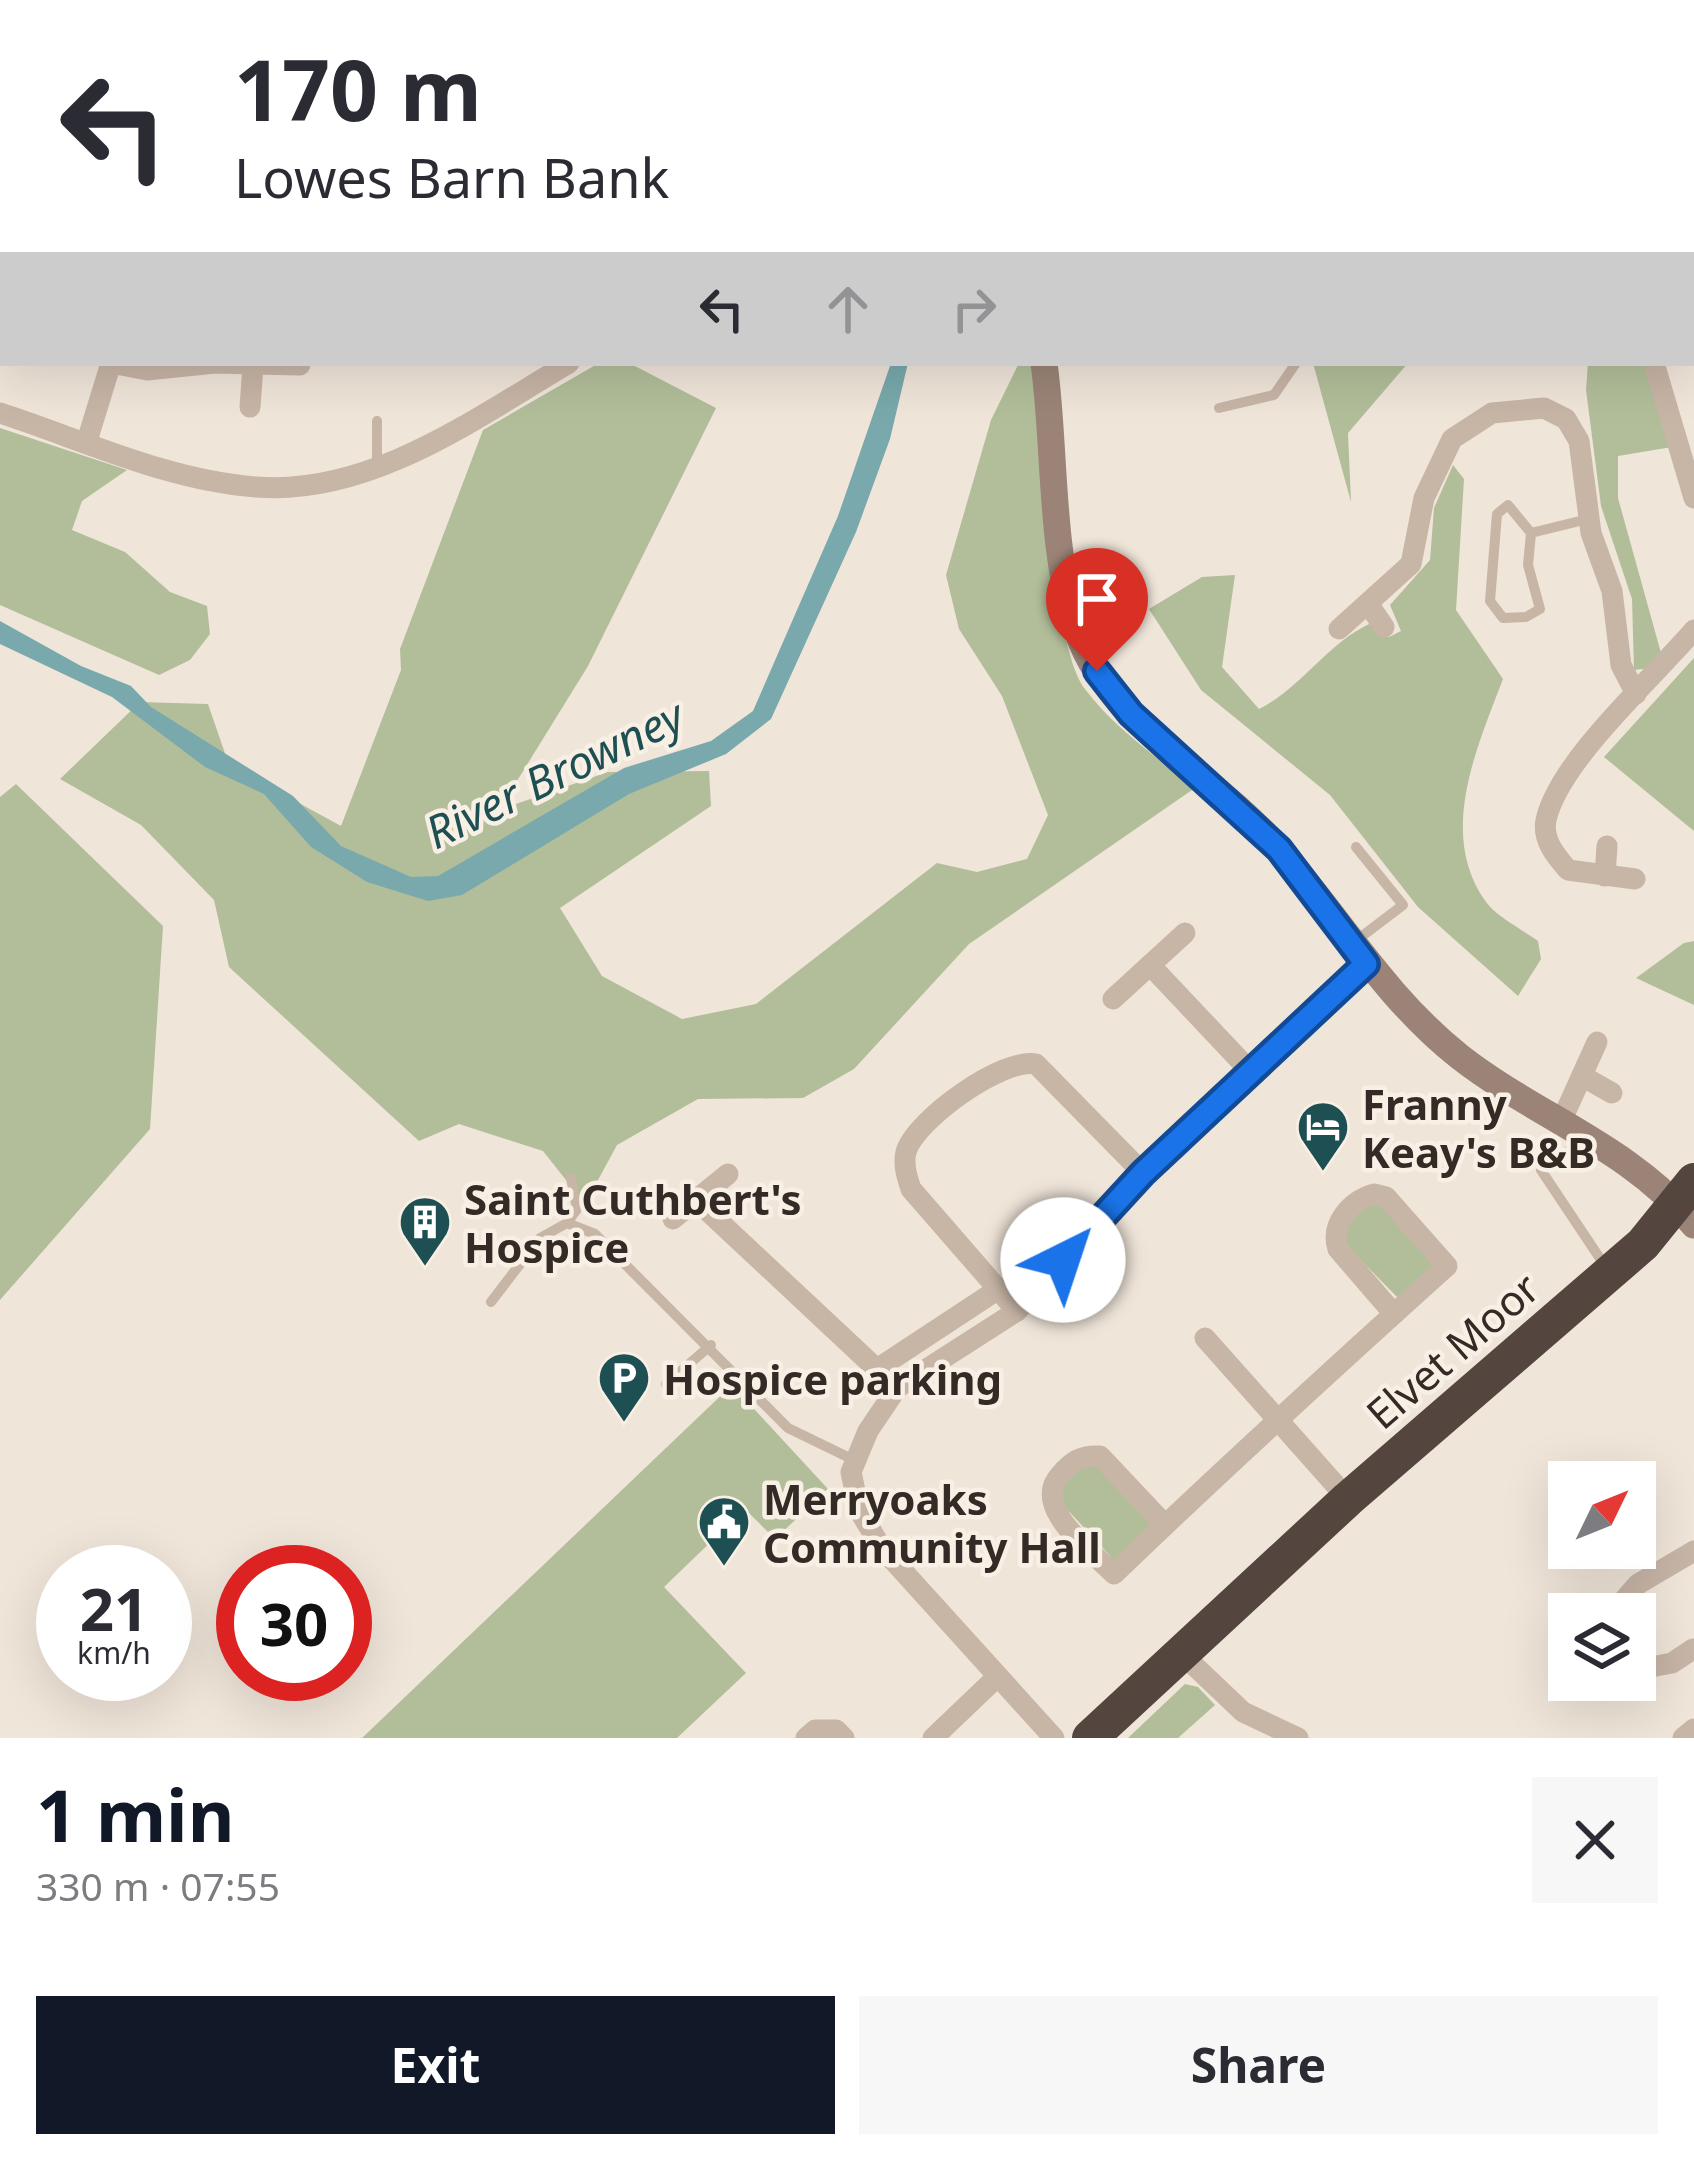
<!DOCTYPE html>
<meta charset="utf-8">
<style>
:root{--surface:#fff;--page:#f7f7f7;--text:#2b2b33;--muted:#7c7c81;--accent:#111827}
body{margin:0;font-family:"Noto Sans",sans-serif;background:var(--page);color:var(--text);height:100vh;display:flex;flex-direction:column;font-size:45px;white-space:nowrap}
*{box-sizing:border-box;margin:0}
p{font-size:39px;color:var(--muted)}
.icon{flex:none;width:66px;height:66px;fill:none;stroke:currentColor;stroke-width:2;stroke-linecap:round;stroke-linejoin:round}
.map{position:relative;height:1738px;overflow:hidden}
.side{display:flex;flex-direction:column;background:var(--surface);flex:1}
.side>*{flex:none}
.hud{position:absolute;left:0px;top:0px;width:1695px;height:366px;box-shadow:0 12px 48px #0002;background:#fff;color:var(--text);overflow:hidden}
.needle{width:78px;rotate:47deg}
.fabs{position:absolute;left:1548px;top:1461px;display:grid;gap:24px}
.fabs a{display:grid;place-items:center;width:108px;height:108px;border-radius:0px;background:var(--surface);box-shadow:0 12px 48px #0002;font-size:60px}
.speed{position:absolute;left:36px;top:1545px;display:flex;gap:24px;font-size:60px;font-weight:700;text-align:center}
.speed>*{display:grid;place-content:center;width:156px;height:156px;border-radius:50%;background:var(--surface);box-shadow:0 12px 48px #0002;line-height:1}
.speed small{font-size:30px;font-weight:400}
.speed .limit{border:18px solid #d22;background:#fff;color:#111}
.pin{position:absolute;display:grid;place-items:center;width:102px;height:102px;color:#fff;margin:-123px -51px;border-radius:50% 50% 50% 0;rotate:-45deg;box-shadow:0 0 12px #0007}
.pin .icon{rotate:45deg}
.me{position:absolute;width:132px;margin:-66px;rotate:41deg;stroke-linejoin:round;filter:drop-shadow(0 0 9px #0008)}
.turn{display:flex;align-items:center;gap:42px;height:252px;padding:0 36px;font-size:54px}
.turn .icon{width:156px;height:156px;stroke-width:2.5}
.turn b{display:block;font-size:84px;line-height:102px}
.lanes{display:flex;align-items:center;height:114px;padding:0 36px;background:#0003;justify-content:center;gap:60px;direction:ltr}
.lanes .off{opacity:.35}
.round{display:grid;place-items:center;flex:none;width:126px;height:126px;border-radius:0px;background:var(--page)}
.summary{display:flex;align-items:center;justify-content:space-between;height:204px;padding:0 36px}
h1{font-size:72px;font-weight:700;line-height:90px;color:var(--accent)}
.button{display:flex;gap:24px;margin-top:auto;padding:24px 36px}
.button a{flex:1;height:138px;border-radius:0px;background:var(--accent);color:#fff;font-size:48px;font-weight:700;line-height:138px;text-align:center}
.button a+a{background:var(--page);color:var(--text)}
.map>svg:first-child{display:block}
.green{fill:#b2be9a}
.water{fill:#79a9ac}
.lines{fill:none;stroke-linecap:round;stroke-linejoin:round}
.river{stroke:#79a9ac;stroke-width:30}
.lane{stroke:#c7b5a6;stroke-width:10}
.street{stroke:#c7b5a6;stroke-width:21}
.secondary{stroke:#9b8477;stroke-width:27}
.primary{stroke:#756258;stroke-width:30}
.highway{stroke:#54453e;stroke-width:36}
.route-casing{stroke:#114b97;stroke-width:30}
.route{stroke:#1a73e8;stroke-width:21}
.labels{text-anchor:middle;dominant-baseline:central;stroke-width:9;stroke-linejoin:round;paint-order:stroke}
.poi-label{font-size:42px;font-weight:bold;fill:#342b26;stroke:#f8efe5;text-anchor:start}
.street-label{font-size:42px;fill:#342b26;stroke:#f8efe5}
.water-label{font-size:45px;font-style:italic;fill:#1e4f53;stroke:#f8efe5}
</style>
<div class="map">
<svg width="1694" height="1738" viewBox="0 0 1694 1738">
<rect width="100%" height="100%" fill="#f0e5d9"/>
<g class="green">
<polygon points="0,0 288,0 289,3 3,3 3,120"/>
<path d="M599,363H629L716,408L588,666L499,810L608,772L709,771L711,806L560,908L602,976L682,1019L756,1004L937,863L977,872L1027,859L1048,815L1002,696L959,629L946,575L991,420L1019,363H1033C1046,434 1050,643 1085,689C1114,728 1157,757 1195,788L969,944L854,1069L803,1098L698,1099L617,1145L585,1204L543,1151L459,1124L419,1141L229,967L214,900L141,825L60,779L140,702L208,704L229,765L341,826L401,670L400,649L483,430Z"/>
<polygon points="1313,363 1408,363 1348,433 1351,502"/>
<polygon points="1588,363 1646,363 1672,447 1618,456 1618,498 1661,653 1651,668 1634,670 1632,599 1601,506 1586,390"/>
<polygon points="0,428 127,470 82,501 72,530 125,552 170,592 207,606 210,634 190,660 159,675 0,605"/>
<path d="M1453,465L1464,479L1456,610L1503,679C1477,748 1437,834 1486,902C1497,917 1523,930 1538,941L1541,959L1518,996L1418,907L1330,795L1201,690L1149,609L1202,577L1235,575L1222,667L1259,709C1301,688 1327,644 1369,624L1389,637L1401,631L1390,605L1430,560L1434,508Z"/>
<polygon points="1694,658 1694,831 1604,757"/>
<polygon points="16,784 163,926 150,1129 0,1300 0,797"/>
<polygon points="1694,941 1694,1005 1636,978 1684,943"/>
<polygon points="1380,1202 1437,1263 1400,1300 1345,1244 1343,1224 1365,1203"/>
<polygon points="732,1385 828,1489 775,1539 745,1509 664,1587 746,1673 677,1738 362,1738"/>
<polygon points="1077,1465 1099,1466 1154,1525 1115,1561 1063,1505 1063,1479"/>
<polygon points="1185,1684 1198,1687 1215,1705 1178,1738 1128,1738"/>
</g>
<polygon class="water" points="891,363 908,363 890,439 856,532 771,719 726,754 629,794 462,895 428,901 367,882 311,847 264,794 205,767 112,697 0,644 0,621 81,666 131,686 151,707 293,796 341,846 411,877 438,876 624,768 711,741 753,711 838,516"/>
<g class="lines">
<polyline class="river" points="866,0 866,3"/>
<g class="lane">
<polyline points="1076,0 1081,3"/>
<polyline points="1689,3 1694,1"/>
<polyline points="0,131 3,131"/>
<polyline points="0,200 3,198"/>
<polyline points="1219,408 1274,395 1296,363"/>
<polyline points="377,465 377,421"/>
<polyline points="1531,533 1508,505 1497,514 1490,601 1503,618 1526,617 1540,609 1528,565 1531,533 1588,519"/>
<polyline points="1353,943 1403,905 1356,847"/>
<polyline points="1584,1140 1541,1170 1605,1266"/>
<polyline points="567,1223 577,1209 571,1178"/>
<polyline points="491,1302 540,1238 567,1223 595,1234 788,1428 856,1461"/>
<polyline points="666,1384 711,1345"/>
</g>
<g class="street">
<polyline points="111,363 147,370 215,363 300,365"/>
<polyline points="1654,363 1694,498"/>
<polyline points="250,407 253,365"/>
<path d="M0,413C83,440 169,481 257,487C370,496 476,418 569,363"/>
<polyline points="87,441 111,363"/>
<polyline points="1369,605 1384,627"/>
<polyline points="1339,629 1411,564 1424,498 1452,439 1492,413 1544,408 1566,419 1579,441 1591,533 1612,591 1621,665 1636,694"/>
<polyline points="1605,876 1607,846"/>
<path d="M1635,879L1568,870C1556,856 1542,840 1546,820C1559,761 1654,677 1694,630"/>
<polyline points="1150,965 1185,933"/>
<polyline points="1113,999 1150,965 1251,1072"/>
<polyline points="1582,1076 1612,1093"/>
<polyline points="1560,1124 1597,1042"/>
<polyline points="696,1200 728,1174"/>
<polyline points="673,1219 696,1200 897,1388"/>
<path d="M1017,1311L911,1189C907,1177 903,1165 906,1152C915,1120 1003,1057 1036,1064L1143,1173"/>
<polyline points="1205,1338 1348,1499"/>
<polyline points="877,1369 997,1290"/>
<path d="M1165,1525L1100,1456C1081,1455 1072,1461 1060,1475C1031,1508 1092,1551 1114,1574C1223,1469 1335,1367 1447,1266L1386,1197L1374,1194C1350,1201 1330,1224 1338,1249L1394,1314"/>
<polyline points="1612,1614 1638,1584 1694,1551"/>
<polyline points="1182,1654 1243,1712 1298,1738"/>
<polyline points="1635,1670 1672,1663 1693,1649"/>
<polyline points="806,1738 815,1730 836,1730 844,1738"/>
<polyline points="933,1738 997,1677"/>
<polyline points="1054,1738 881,1547 859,1510 851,1472 868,1431 897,1388 1017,1311 1143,1173 1366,965"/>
<polyline points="1683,1738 1694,1729"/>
</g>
<g class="secondary">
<polyline points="802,0 803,3"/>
<path d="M1044,363C1056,451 1049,549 1078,633C1110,724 1213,775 1275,845C1338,916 1384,997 1460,1057C1537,1117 1632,1148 1694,1225"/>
</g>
<g class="primary">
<polyline points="1692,77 1694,76"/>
<polyline points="0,243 3,243"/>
</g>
<polyline class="highway" points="1090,1738 1348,1499 1643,1244 1694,1181"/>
</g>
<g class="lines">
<g class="route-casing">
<polyline id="route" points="1063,1260 1143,1173 1366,964 1279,849 1131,714 1097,671"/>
</g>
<use href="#route" class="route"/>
</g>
<defs>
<g id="hotel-pin" transform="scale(2.7)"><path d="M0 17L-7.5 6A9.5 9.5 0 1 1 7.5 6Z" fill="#1e4f53" stroke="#f8efe5"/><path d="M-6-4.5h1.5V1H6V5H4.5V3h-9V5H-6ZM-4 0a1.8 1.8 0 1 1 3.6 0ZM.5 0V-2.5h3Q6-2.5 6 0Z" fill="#fff"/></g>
<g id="building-pin" transform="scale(2.7)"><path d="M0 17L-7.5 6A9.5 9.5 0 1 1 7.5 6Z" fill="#1e4f53" stroke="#f8efe5"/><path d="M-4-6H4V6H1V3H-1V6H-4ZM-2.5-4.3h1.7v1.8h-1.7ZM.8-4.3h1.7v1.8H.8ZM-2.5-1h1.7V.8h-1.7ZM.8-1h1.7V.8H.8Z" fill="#fff"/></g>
<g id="parking-pin" transform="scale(2.7)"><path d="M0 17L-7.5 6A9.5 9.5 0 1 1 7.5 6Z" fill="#1e4f53" stroke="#f8efe5"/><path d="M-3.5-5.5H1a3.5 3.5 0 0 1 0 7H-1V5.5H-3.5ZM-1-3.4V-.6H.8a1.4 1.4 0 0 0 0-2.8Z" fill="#fff"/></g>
<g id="civic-pin" transform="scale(2.7)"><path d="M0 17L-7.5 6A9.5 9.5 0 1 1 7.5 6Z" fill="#1e4f53" stroke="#f8efe5"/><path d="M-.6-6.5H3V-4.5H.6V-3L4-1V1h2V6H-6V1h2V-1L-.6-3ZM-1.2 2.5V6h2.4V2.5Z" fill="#fff"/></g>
</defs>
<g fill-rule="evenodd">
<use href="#hotel-pin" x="1323" y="1127"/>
<use href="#building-pin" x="425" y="1222"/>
<use href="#parking-pin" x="624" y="1378"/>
<use href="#civic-pin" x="724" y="1522"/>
</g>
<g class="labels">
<g class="poi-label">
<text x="1362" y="1103">Franny<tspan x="1362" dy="48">Keay's B&amp;B</tspan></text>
<text x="464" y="1198">Saint Cuthbert's<tspan x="464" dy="48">Hospice</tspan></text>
<text x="663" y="1378">Hospice parking</text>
<text x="763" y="1498">Merryoaks<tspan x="763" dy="48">Community Hall</tspan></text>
</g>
<g class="street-label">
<text transform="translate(1452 1350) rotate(-41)">Elvet Moor</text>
</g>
<g class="water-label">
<text transform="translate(554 773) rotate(-26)">River Browney</text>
</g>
</g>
</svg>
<div class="fabs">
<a><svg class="needle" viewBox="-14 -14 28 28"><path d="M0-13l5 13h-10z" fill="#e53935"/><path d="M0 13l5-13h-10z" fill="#7c7c81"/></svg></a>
<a><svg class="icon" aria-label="layers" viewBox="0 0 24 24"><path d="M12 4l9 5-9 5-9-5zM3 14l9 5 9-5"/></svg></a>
</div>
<div class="speed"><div>21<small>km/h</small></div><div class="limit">30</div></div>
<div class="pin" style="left:1097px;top:671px;background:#d93025"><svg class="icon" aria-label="arrive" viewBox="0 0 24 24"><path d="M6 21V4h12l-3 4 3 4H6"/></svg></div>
<svg class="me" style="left:1063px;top:1260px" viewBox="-20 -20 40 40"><circle r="19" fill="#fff"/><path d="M0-13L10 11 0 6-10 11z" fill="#1a73e8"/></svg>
<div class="hud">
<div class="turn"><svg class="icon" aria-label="left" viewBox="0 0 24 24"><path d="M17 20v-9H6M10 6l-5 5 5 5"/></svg><div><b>170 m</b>Lowes Barn Bank</div></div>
<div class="lanes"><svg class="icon" aria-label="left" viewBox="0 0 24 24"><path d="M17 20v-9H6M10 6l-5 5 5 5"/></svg><svg class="icon off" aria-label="ahead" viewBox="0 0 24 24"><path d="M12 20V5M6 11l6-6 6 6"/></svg><svg class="icon off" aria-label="right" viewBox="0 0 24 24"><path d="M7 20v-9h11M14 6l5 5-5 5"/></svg></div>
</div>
</div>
<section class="side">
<div class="summary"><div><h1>1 min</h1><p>330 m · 07:55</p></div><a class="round"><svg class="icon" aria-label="close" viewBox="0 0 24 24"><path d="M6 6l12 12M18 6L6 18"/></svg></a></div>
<div class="button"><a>Exit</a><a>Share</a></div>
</section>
